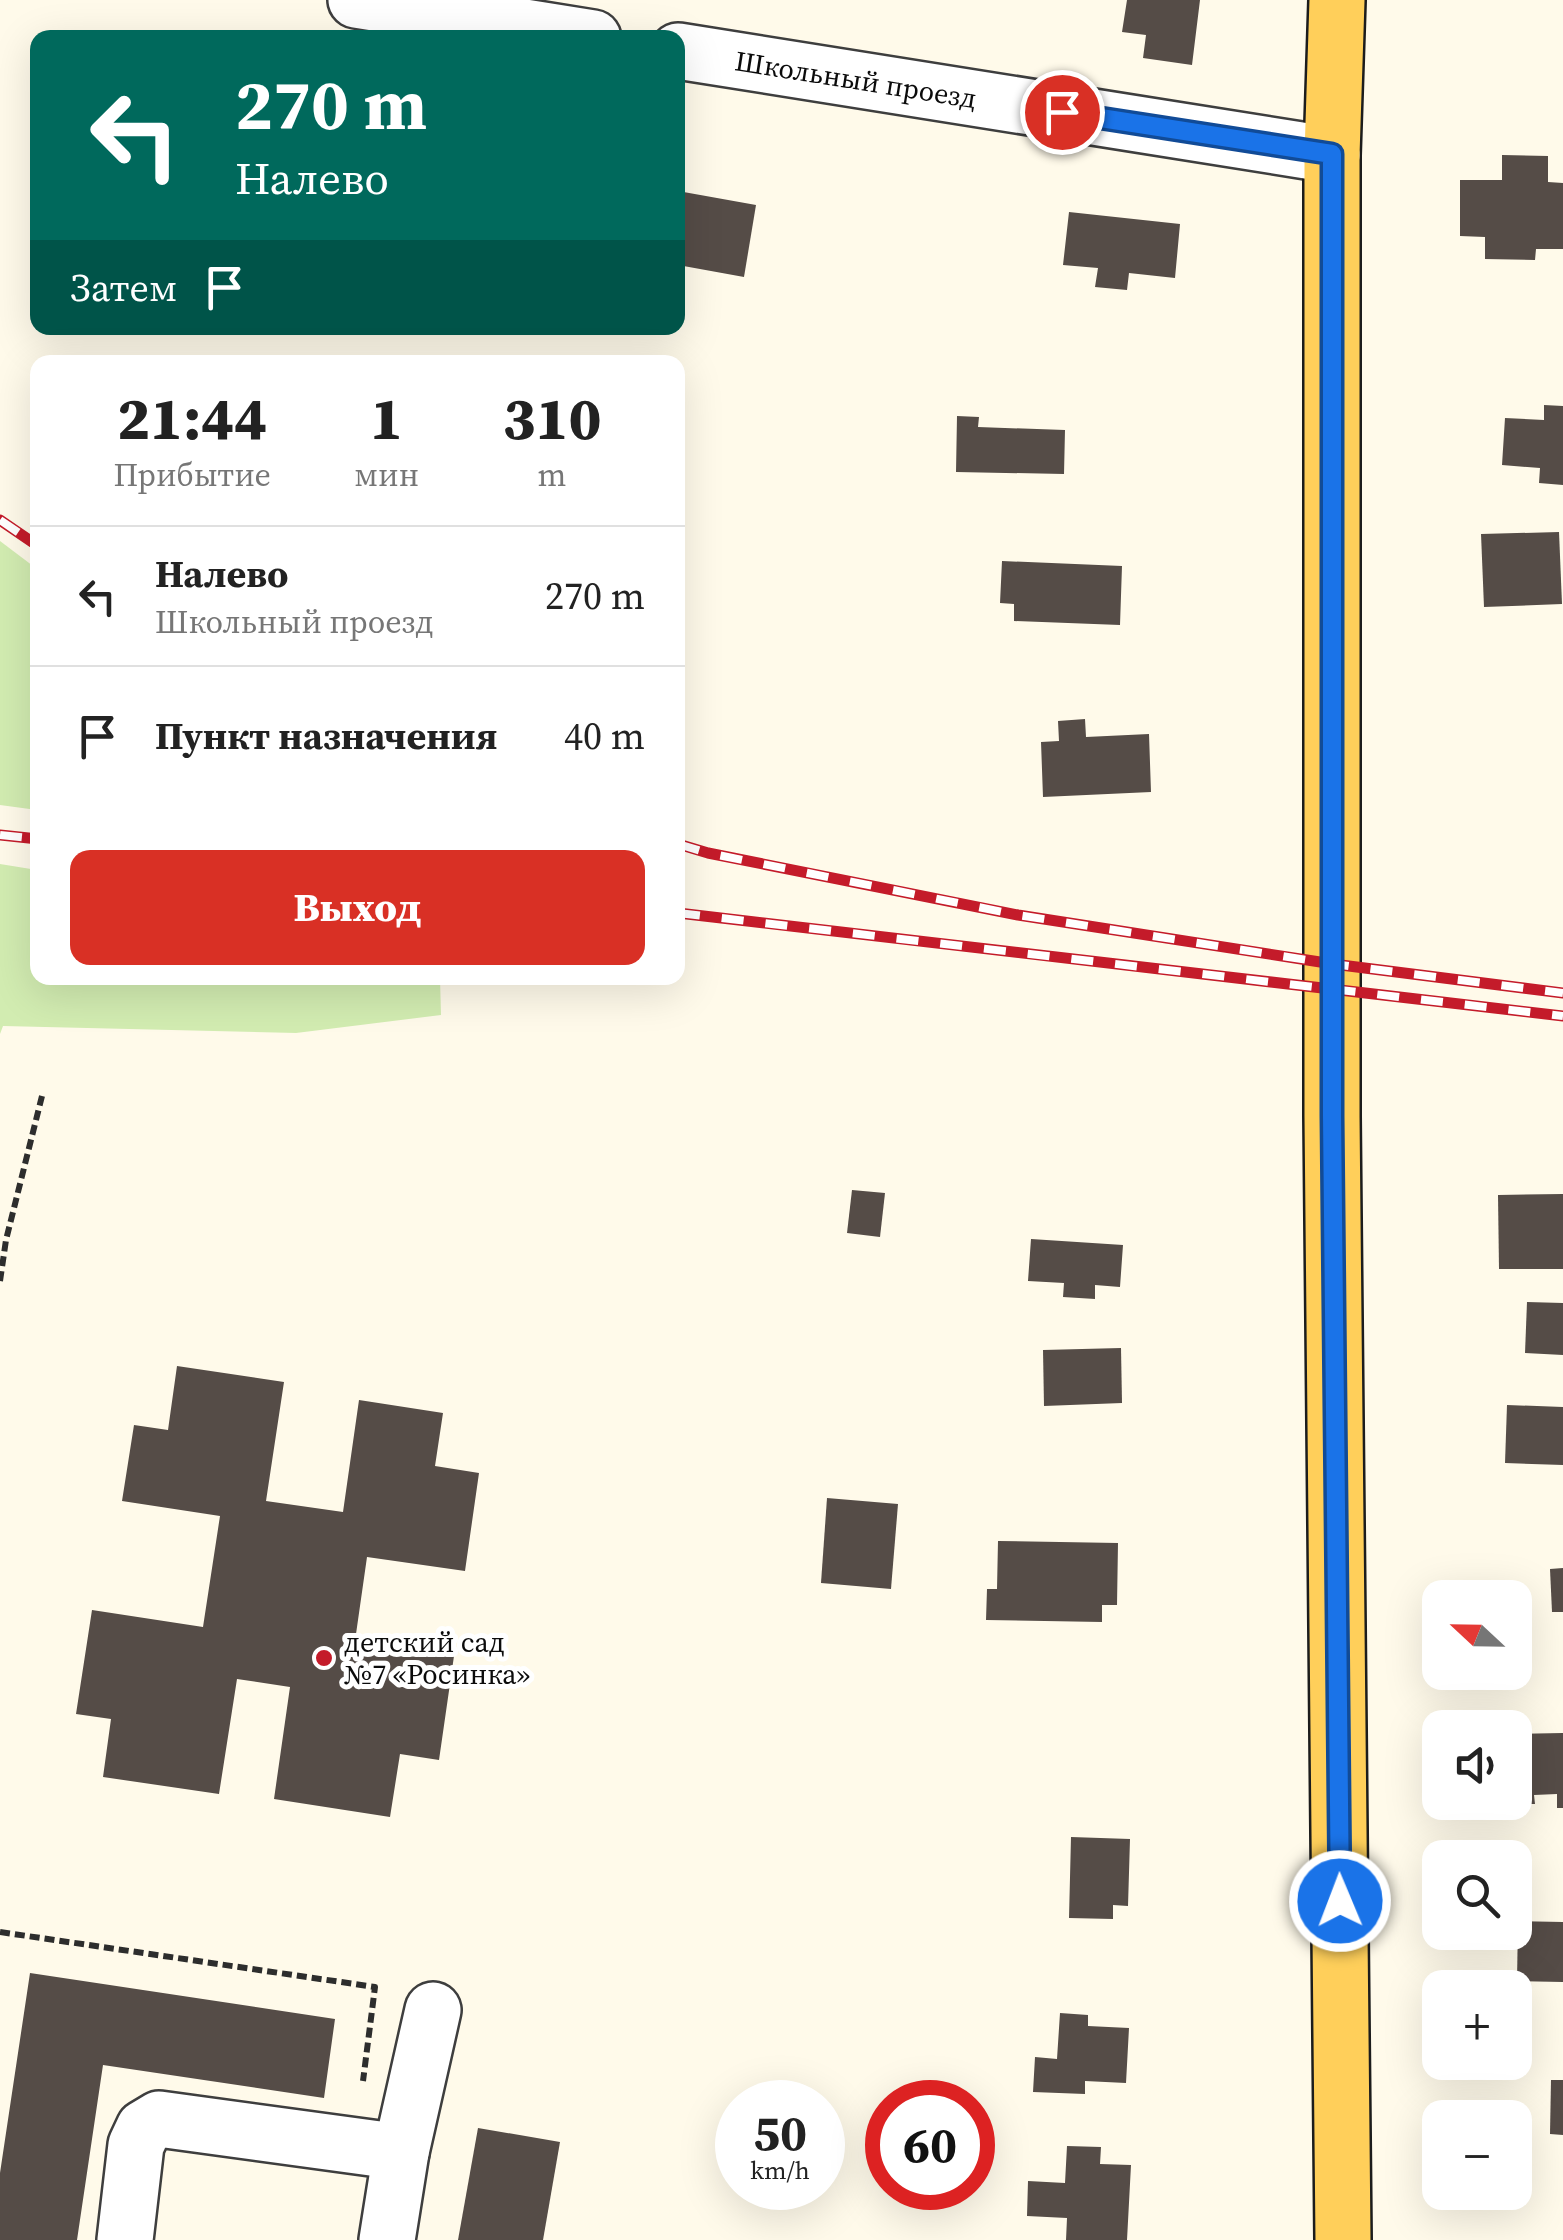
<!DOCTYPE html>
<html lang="ru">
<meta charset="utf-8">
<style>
:root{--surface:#fff;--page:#f6f6f6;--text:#222;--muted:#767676;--line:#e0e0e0;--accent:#d93025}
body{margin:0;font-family:"Source Serif 4",serif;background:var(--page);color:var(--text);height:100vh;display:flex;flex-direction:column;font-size:38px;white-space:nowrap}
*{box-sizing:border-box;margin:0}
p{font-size:32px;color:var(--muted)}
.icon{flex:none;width:55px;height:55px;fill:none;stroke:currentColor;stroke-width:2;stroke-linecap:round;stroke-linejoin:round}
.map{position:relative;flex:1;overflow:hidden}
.panel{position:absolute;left:30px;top:355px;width:655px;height:630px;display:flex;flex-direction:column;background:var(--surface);border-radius:20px;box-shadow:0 10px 40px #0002}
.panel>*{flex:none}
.top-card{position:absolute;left:30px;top:30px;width:655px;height:305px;border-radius:20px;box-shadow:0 10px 40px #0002;background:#00695c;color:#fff;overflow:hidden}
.needle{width:65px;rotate:292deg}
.tools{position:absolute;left:1422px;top:1580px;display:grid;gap:20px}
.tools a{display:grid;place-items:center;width:110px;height:110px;border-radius:20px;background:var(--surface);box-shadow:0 10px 40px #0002;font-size:50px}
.speed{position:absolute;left:715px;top:2080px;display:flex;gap:20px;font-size:50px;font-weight:700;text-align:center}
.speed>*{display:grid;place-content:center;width:130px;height:130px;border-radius:50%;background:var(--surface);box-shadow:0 10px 40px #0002;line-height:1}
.speed small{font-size:25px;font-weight:400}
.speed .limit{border:15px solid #d22;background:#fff;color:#111}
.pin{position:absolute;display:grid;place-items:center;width:85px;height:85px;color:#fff;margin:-42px;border:5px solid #fff;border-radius:50%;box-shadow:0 2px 10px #0007}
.me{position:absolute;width:110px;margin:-55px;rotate:359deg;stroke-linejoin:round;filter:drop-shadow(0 0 8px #0008)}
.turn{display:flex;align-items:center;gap:35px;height:210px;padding:0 40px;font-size:45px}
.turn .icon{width:130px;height:130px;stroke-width:2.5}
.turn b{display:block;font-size:70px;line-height:85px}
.then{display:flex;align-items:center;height:95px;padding:0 40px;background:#0003;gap:20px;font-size:38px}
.eta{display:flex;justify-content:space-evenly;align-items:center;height:170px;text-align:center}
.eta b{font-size:60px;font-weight:800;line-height:70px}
.action{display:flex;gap:20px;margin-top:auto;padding:20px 40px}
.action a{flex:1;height:115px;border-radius:20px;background:var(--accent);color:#fff;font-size:40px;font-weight:800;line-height:115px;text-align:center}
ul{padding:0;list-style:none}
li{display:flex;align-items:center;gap:30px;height:140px;padding:0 40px;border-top:2px solid var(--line)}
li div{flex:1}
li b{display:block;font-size:38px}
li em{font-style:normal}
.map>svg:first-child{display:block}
.green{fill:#d2ecb1}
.building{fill:#554c47}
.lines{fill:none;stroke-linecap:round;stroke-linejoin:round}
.minor-casing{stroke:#3e3e3e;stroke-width:60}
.major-casing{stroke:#1c1c1c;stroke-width:60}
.path{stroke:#2d2d2d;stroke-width:6;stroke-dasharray:10 5;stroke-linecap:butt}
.minor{stroke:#fff;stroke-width:55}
.major{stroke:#ffcf5a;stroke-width:55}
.rail-casing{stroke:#c41b2a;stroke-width:11}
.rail{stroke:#fff;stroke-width:8;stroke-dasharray:22;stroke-linecap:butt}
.route-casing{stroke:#114b97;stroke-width:25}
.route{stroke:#1a73e8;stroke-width:18}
.poi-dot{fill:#c41b2a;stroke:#fff;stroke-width:4}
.labels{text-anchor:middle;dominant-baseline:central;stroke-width:10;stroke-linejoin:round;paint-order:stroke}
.street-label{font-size:28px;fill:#0b0b0b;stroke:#fff}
.poi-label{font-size:28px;fill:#0b0b0b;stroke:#fff;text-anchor:start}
</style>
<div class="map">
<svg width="1563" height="2240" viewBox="0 0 1563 2240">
<rect width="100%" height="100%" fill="#fffaea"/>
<g class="green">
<polygon points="0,541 37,569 37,810 0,805"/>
<polygon points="0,864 37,870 38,978 440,978 441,1015 296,1033 3,1026 0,1034"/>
</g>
<g class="building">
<polygon points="1127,0 1200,0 1192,65 1143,58 1146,35 1122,32"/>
<polygon points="1502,155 1548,156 1548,182 1563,183 1563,249 1536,249 1535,260 1485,259 1485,237 1460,236 1460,180 1502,180"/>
<polygon points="678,191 756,205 744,277 678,265"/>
<polygon points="1069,212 1180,224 1175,278 1129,273 1127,290 1095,287 1098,268 1063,265"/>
<polygon points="1544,405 1563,406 1563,485 1539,483 1540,468 1502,465 1505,418 1544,420"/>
<polygon points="957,416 979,417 978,427 1065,430 1064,474 956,472"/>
<polygon points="1559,532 1562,604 1484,607 1481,534"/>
<polygon points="1002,561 1122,566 1120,625 1014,621 1014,604 1000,603"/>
<polygon points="1085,719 1086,737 1149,734 1151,792 1043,797 1041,742 1059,741 1058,721"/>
<polygon points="852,1190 885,1193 880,1237 847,1233"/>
<polygon points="1563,1194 1563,1269 1499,1269 1498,1195"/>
<polygon points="1031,1239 1123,1245 1120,1287 1095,1285 1095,1299 1063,1297 1064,1283 1028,1281"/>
<polygon points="1527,1302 1563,1303 1563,1355 1525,1353"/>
<polygon points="1121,1348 1122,1403 1044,1406 1043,1350"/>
<polygon points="177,1366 284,1382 266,1501 343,1512 359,1400 443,1413 435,1466 479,1473 465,1571 367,1557 355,1641 454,1656 439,1760 400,1754 390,1817 274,1799 290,1687 237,1679 219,1794 103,1777 111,1719 76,1714 92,1610 203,1627 220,1516 122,1501 134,1425 168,1430"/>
<polygon points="1507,1405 1563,1407 1563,1465 1505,1463"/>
<polygon points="827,1498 898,1504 891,1589 821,1583"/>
<polygon points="998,1541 1118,1543 1117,1605 1102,1605 1102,1622 986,1620 987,1589 997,1589"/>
<polygon points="1563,1568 1563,1612 1552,1612 1550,1569"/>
<polygon points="1563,1733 1563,1808 1557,1808 1557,1794 1534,1795 1535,1804 1515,1804 1515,1734"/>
<polygon points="1071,1837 1130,1839 1128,1906 1113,1905 1113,1919 1069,1918"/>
<polygon points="1518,1921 1563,1922 1563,1982 1517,1981"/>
<polygon points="30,1973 335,2019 324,2098 103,2065 77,2240 0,2240 0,2173"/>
<polygon points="1060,2013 1088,2015 1088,2026 1129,2028 1126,2083 1085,2081 1085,2094 1033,2092 1035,2057 1057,2059"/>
<polygon points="1551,2080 1563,2080 1563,2135 1550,2134"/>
<polygon points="478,2128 560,2142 543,2240 458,2240"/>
<polygon points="1067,2146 1101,2147 1100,2164 1131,2165 1127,2240 1066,2240 1067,2218 1027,2216 1028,2181 1065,2183"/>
</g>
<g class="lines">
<g class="minor-casing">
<g id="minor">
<polyline points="356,0 593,38"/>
<path id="s1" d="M678,51L1332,155"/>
<polyline points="401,2152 433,2010"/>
<polyline points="125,2240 136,2145 144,2128 159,2119 401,2152 387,2240"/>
</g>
</g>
<g class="major-casing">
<polyline id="major" points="1337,0 1332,155 1332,1116 1343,2240"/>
</g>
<g class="path">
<polyline points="0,1281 6,1240 42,1096"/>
<polyline points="0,1932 375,1987 363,2081"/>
</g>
<use href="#minor" class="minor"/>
<use href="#major" class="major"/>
<g class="rail-casing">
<g id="rail">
<polyline points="0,520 38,546"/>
<polyline points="0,835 38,839"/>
<polyline points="678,844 708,853 1018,915 1333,964 1563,993"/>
<polyline points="678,913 1563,1016"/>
</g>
</g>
<use href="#rail" class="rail"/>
</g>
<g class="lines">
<g class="route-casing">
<polyline id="route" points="1062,112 1332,154 1332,1116 1340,1901"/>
</g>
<use href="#route" class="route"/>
</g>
<circle class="poi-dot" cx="324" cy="1658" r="10"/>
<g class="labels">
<g class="street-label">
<text stroke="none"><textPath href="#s1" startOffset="180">Школьный проезд</textPath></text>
</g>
<g class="poi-label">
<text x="344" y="1642">детский сад<tspan x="344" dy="32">№7 «Росинка»</tspan></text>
</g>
</g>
</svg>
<div class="tools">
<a><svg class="needle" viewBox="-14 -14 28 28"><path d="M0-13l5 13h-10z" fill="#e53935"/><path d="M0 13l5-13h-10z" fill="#767676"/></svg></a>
<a><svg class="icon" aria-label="sound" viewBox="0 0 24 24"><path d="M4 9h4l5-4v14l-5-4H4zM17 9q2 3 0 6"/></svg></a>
<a><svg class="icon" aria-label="search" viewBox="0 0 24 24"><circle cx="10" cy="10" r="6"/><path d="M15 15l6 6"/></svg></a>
<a>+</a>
<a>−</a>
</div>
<div class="speed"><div>50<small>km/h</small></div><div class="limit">60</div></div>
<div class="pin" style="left:1062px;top:112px;background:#d93025"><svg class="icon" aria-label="arrive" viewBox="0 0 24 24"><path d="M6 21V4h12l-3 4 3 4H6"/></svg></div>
<svg class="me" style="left:1340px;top:1901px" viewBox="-20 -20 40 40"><circle r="17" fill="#1a73e8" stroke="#fff" stroke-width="3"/><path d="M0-11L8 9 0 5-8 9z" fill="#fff"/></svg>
<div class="top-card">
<div class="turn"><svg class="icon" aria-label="left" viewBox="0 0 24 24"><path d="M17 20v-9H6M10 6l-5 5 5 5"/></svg><div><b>270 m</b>Налево</div></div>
<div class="then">Затем<svg class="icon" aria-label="arrive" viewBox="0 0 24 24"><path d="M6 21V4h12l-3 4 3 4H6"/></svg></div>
</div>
<section class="panel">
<div class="eta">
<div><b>21:44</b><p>Прибытие</p></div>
<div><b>1</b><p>мин</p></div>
<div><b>310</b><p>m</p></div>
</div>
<ul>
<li><svg class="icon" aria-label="left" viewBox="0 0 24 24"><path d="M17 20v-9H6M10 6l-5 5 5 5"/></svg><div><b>Налево</b><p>Школьный проезд</p></div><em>270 m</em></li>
<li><svg class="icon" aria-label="arrive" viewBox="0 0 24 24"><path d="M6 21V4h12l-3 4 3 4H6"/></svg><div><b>Пункт назначения</b></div><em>40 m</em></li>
</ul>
<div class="action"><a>Выход</a></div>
</section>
</div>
